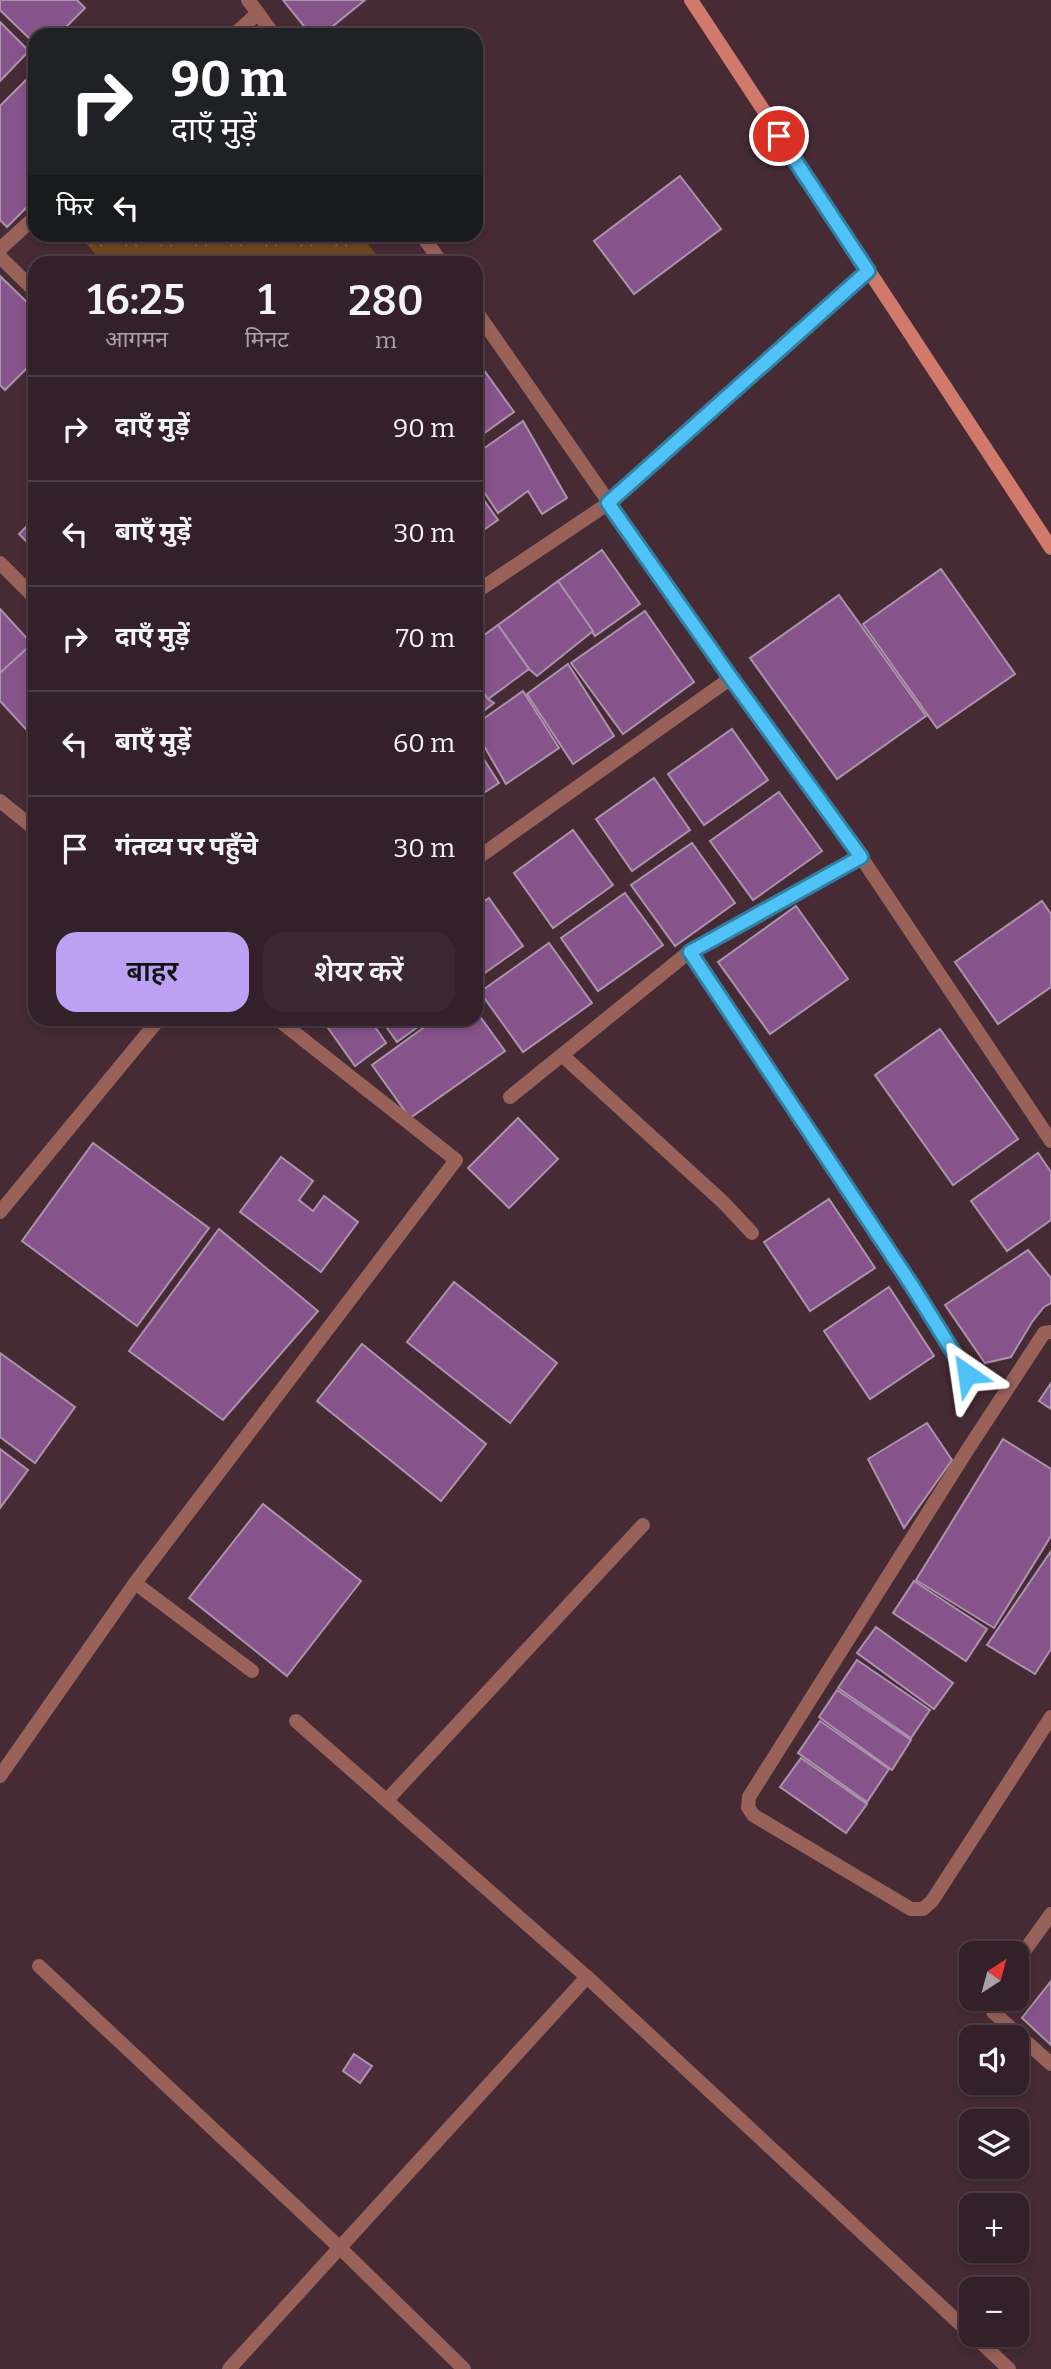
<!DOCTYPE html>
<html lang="hi">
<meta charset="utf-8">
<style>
:root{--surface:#342028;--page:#3c2830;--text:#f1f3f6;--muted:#a9a3a8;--line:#4e3e45;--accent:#bca0f2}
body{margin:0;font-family:Bitter,"Noto Sans Devanagari",serif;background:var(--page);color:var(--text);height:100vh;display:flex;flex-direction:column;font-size:26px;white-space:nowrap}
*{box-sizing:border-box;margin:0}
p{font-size:23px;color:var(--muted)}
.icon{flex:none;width:38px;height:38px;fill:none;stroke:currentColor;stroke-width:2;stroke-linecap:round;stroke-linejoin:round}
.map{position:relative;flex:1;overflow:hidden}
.panel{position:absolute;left:28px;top:256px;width:455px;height:770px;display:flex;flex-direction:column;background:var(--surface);border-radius:21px;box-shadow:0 4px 10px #0003,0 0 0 2px var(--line)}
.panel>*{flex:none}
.hud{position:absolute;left:28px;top:28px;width:455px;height:214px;border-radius:21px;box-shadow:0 4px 10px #0003,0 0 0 2px var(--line);background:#202124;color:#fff;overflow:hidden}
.needle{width:46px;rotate:36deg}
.controls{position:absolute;left:959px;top:1941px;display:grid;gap:14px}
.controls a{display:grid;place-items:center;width:70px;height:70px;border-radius:14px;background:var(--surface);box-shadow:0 4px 10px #0003,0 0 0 2px var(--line);font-size:35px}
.pin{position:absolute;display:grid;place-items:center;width:60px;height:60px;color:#fff;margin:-30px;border:4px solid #fff;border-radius:50%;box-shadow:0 2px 7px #0007}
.me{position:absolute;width:77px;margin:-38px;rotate:328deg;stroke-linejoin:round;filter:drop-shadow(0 0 5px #0008)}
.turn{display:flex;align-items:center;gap:24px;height:147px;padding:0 28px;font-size:32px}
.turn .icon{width:91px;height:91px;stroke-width:2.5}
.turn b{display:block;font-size:49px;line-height:60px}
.then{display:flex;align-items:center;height:66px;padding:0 28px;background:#0003;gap:14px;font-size:26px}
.eta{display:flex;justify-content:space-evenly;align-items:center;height:119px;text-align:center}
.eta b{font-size:42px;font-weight:600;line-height:49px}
.primary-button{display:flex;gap:14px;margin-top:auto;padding:14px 28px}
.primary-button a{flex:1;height:80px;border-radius:21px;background:var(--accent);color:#111;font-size:28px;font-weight:600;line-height:80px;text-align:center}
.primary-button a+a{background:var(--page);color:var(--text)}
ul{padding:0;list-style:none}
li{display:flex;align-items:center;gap:21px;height:105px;padding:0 28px;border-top:2px solid var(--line)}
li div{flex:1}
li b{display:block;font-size:26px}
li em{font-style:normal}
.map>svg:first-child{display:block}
.forest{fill:url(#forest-crowns)}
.building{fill:#86538b;stroke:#aa94ac;stroke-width:2}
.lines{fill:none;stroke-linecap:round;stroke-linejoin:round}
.street{stroke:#996259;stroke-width:14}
.secondary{stroke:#d17a6c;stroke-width:14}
.route-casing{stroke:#337fa1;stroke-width:18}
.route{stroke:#4fc3f7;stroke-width:12}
</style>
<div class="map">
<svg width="1051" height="2369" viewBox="0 0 1051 2369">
<defs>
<pattern id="forest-crowns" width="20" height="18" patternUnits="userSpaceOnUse" patternTransform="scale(1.75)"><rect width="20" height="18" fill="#714820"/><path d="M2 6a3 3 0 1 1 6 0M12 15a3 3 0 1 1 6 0" fill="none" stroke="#856240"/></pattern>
</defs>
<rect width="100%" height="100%" fill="#462b35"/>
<polygon class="forest" points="78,235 361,235 382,262 103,262"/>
<g class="building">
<polygon points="0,0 77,0 85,8 58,35 35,35 35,44 0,10"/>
<polygon points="283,0 365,0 322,35 311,35"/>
<polygon points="0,22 29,51 0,81"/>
<polygon points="35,71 35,199 7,227 0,220 0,106"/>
<polygon points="680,176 721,229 634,294 594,241"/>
<polygon points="0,276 35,310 35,360 5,390 0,385"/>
<polygon points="476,359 514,412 476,439"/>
<polygon points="523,421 567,498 542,514 528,491 498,513 476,480 476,454"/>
<polygon points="476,489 498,520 476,535"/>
<polygon points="35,518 35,550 19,534"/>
<polygon points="602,550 640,604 595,636 558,581"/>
<polygon points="941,569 1015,674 937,728 863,624"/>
<polygon points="558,581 593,631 537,676 529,669 498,625"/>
<polygon points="839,595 926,716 837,779 750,658"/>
<polygon points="0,609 32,644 0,673"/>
<polygon points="645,611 694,682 623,734 571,663"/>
<polygon points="498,625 529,669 488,699 476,683 476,641"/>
<polygon points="35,641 35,739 0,701 0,673"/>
<polygon points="568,664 614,736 573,764 527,694"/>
<polygon points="476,683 488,699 494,703 476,717"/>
<polygon points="523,691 559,748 506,784 476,732 476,724"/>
<polygon points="732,729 768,780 704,825 668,774"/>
<polygon points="476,747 499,783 476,798"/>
<polygon points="654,778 690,830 632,871 596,819"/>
<polygon points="779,792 822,851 753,900 710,841"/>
<polygon points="573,830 613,885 553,928 514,873"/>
<polygon points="692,843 735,903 675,946 631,885"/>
<polygon points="625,893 663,945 598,991 561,938"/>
<polygon points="489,898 523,946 476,979 476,907"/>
<polygon points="1042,901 1051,914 1051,987 998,1024 955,962"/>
<polygon points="796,906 848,979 770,1034 718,962"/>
<polygon points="549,943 592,1003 523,1052 480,992"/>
<polygon points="476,1011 505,1051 410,1118 372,1065 437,1018 476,1018"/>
<polygon points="321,1018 369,1018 386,1043 355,1066"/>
<polygon points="380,1018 430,1018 397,1042"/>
<polygon points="940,1029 1018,1139 953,1185 875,1075"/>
<polygon points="518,1118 558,1159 509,1208 468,1168"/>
<polygon points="93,1143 209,1228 137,1326 22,1241"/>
<polygon points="1038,1153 1051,1172 1051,1220 1007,1251 971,1201"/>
<polygon points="281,1157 313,1181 299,1200 313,1211 324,1196 358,1222 321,1272 240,1212"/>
<polygon points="829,1199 875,1268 810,1311 764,1242"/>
<polygon points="219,1229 318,1311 223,1420 129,1351"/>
<polygon points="1028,1250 1051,1278 1051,1303 1044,1307 1032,1322 1011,1357 985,1363 945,1305"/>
<polygon points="454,1282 557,1363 510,1423 407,1342"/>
<polygon points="889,1287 934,1356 870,1399 824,1331"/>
<polygon points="362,1344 486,1444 441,1501 317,1401"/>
<polygon points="0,1353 75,1407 35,1463 0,1437"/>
<polygon points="1051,1383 1051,1409 1039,1401"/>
<polygon points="927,1423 952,1460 904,1528 868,1459"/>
<polygon points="1003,1439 1051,1469 1051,1536 994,1628 916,1580"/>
<polygon points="0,1449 28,1470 0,1508"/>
<polygon points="263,1504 361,1581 287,1676 189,1598"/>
<polygon points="1051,1551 1051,1649 1035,1674 987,1645"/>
<polygon points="914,1581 987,1629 966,1661 893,1613"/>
<polygon points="876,1627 953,1683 934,1709 857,1653"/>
<polygon points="857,1660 930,1710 911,1738 838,1688"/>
<polygon points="837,1690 911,1740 892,1770 819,1717"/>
<polygon points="820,1721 889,1769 867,1802 798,1753"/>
<polygon points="801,1758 867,1804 846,1833 780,1787"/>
<polygon points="1051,1981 1051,2045 1022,2018"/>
<polygon points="354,2054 372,2066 360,2083 343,2071"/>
</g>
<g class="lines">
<g class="street">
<polyline points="248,0 258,13"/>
<polyline points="234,35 258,13 274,35"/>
<polyline points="421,234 441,262"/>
<polyline points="0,249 35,217"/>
<polyline points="0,257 35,291"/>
<polyline points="476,311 731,678 476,859"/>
<polyline points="0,563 35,598"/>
<polyline points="476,592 609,503 868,271"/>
<polyline points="0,801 35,829"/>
<polyline points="861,857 1051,1141"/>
<polyline points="689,952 911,1284 967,1374"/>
<polyline points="562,1055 724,1203 752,1233"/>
<polyline points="510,1097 689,952 861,857 731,678"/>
<polyline points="0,1212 160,1018"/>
<polyline points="1051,1332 1044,1333 968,1449 749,1797 748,1807 753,1815 911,1909 923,1909 932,1901 1051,1717"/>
<polyline points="135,1583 252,1671"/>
<polyline points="296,1721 587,1977 971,2334"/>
<polyline points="0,1776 135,1583 456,1160 276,1018"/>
<polyline points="387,1800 643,1525"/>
<polyline points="1017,1965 1025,1950 1051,1914"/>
<polyline points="39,1966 339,2247 464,2369"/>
<polyline points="1000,1998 993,2012 1051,2064"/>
<polyline points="972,2334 1009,2369"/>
<polyline points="229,2369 587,1977"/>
</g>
<polyline class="secondary" points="691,0 1051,548"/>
</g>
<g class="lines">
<g class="route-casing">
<polyline id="route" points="779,136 868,271 608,503 731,678 861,857 690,952 911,1284 967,1374"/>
</g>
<use href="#route" class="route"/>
</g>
</svg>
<div class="controls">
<a><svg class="needle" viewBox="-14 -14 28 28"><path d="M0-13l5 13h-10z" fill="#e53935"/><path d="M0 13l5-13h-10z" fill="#a9a3a8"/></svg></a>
<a><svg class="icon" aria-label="sound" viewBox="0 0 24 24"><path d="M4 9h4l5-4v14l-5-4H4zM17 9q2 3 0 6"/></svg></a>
<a><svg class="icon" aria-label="layers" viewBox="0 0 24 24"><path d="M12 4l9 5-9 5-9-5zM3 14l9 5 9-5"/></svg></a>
<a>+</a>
<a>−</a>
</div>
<div class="pin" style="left:779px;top:136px;background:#d93025"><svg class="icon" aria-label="arrive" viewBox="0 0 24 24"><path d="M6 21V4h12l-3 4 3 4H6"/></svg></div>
<svg class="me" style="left:967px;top:1374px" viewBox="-20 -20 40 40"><path d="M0-17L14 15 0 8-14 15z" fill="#4fc3f7" stroke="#fff" stroke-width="4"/></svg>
<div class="hud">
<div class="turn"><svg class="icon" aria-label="right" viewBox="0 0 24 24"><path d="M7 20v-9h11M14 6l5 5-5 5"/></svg><div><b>90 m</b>दाएँ मुड़ें</div></div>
<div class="then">फिर<svg class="icon" aria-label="left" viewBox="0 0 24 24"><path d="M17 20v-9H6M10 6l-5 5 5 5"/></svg></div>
</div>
<section class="panel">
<div class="eta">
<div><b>16:25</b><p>आगमन</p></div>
<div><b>1</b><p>मिनट</p></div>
<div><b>280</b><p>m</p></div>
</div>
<ul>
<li><svg class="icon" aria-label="right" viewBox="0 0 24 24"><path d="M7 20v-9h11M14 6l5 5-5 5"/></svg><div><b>दाएँ मुड़ें</b></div><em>90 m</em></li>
<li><svg class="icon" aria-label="left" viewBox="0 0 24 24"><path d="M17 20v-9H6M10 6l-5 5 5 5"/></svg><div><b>बाएँ मुड़ें</b></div><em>30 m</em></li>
<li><svg class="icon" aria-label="right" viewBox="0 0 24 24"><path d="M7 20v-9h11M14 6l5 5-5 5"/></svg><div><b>दाएँ मुड़ें</b></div><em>70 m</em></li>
<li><svg class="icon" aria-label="left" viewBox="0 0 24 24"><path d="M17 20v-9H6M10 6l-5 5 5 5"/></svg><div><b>बाएँ मुड़ें</b></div><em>60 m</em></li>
<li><svg class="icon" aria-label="arrive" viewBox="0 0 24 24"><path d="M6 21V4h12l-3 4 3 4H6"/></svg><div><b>गंतव्य पर पहुँचे</b></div><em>30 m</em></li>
</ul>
<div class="primary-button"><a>बाहर</a><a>शेयर करें</a></div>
</section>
</div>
